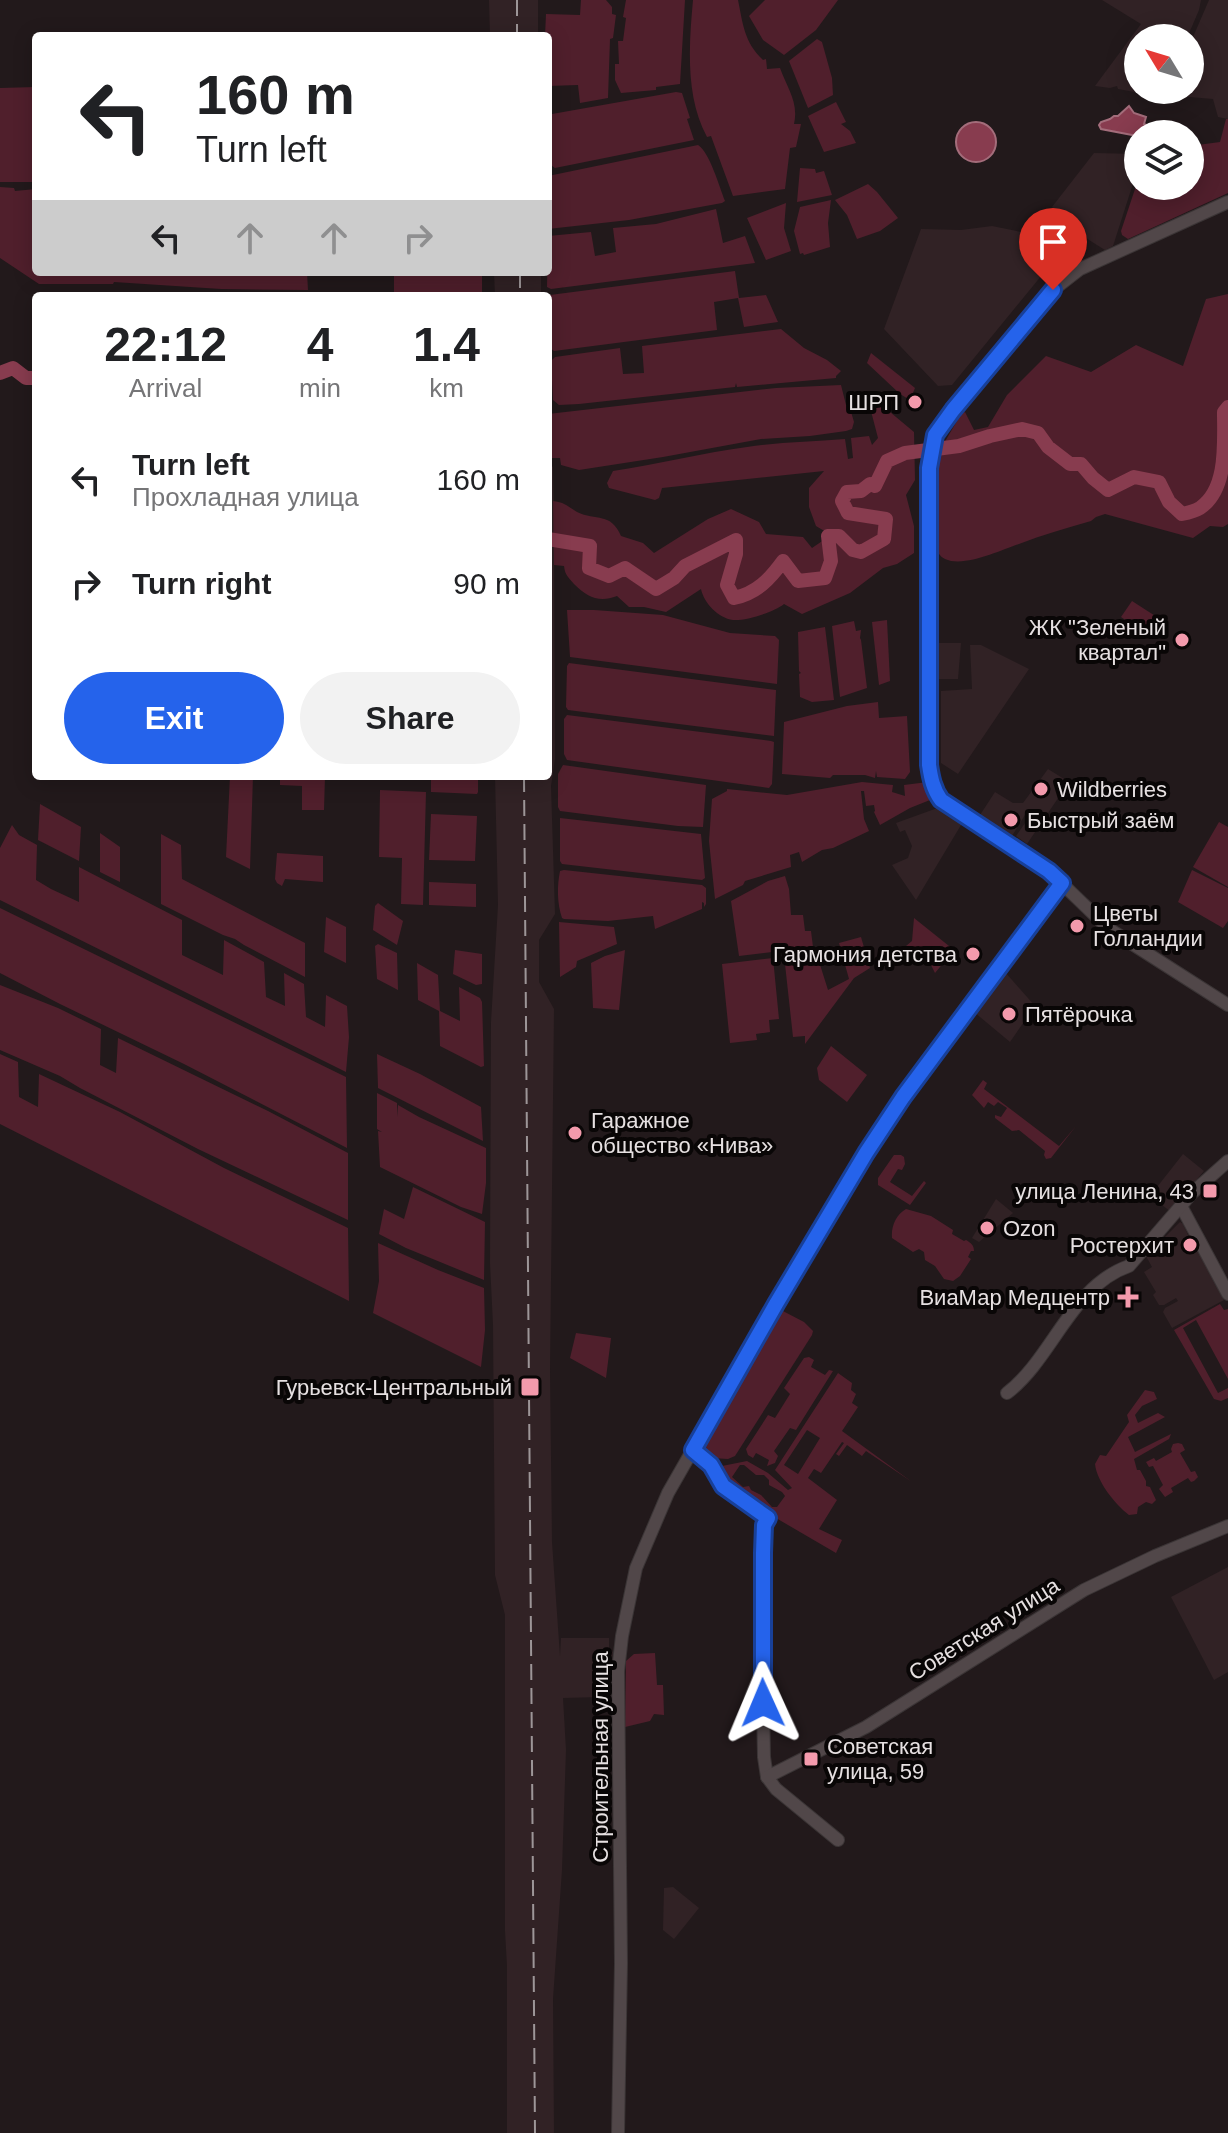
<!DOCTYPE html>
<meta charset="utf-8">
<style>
:root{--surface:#fff;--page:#f2f2f2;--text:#202124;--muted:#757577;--accent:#2563eb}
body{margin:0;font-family:Arial,sans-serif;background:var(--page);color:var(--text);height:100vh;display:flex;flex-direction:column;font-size:30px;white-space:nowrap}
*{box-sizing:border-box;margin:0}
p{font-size:26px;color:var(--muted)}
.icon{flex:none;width:44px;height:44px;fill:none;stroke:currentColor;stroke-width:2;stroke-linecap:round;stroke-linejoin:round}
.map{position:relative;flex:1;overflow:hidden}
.side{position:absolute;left:32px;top:292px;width:520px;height:488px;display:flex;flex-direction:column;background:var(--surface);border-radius:8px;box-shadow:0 4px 20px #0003}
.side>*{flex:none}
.hud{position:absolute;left:32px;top:32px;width:520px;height:244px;border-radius:8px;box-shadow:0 4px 20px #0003;background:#fff;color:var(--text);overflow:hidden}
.needle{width:52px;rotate:308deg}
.fabs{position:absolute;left:1124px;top:24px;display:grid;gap:16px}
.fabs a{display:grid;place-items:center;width:80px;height:80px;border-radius:50%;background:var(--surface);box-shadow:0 4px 20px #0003;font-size:40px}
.pin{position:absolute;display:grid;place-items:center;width:68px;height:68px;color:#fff;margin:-82px -34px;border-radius:50% 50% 50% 0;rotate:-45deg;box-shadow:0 0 8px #0007}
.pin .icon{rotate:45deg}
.me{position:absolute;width:88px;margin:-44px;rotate:359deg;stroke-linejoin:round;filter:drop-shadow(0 0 6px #0008)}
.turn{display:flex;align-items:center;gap:28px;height:168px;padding:0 32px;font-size:36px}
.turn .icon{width:104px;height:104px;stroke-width:2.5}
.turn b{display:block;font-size:56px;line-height:68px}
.lanes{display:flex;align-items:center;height:76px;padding:0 32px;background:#0003;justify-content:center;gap:40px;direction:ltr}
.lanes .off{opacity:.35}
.eta{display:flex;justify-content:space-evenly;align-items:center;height:136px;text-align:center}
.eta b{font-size:48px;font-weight:600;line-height:56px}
.cta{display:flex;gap:16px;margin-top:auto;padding:16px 32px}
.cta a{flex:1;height:92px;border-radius:48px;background:var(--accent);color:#fff;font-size:32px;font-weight:600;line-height:92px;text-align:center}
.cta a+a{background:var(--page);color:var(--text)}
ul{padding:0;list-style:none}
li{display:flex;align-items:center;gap:24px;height:104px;padding:0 32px}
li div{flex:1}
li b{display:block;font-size:30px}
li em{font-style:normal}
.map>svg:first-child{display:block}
.built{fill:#312225}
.green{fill:#501f2c;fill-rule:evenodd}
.water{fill:#883c4f;stroke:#a46d7b;stroke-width:2}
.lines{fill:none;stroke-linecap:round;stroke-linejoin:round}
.river{stroke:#883c4f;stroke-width:14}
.secondary-casing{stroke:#3b3536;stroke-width:14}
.secondary{stroke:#514749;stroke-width:12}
.rail{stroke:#9d9698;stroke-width:2;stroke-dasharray:16 8;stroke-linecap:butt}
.route-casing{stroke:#184099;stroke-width:20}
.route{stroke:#2563eb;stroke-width:14}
.poi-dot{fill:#f39aac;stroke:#090606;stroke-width:3}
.labels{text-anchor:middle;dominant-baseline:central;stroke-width:8;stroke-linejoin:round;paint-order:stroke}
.poi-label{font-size:22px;fill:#e6e0e1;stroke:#090606;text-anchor:end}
.street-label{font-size:22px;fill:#e6e0e1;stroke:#090606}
</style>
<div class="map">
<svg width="1228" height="2133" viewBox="0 0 1228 2133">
<rect width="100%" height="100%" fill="#22191b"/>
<g class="built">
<polygon points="489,0 538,0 538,36 490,36"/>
<polygon points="1102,0 1201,0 1199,10 1187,38 1138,38 1138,90 1164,90 1161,97 1118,89 1117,86 1110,88 1095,86 1141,24"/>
<polygon points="1209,0 1228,0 1228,119 1218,117 1213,99 1166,95 1168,90 1190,90 1190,44"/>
<polygon points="1094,153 1138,154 1138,168 1113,246 1105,250 1089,240 1052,207"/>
<polygon points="1048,214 1077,241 1047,278 1042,275 952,385 938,386 884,329 921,229 961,230 992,226 1031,234"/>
<polygon points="494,272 541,272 541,296 495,296"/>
<polygon points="548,463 553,467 554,509 555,759 551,786 555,914 539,940 539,982 554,1009 550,1371 552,1542 560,1656 561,1638 609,1638 609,1649 613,1652 608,1682 611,1685 611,1699 601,1697 563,1698 566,1750 562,1870 553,1999 554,2133 507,2133 507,1966 505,1931 505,1615 495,1575 493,1325 490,1263 491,1022 498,905 495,776 548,776"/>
<polygon points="936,643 961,643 958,679 936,679"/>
<polygon points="970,645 981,645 1029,669 958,774 941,763 941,691 972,689"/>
<polygon points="1048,769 1069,782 1027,844 1016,836 1032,813 1028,810 1012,836 980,815 995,792 1013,803 1023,803"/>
<polygon points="943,806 964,820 916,900 892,865 908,858 912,846 905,830 900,832 896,823"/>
<polygon points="1005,972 1035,1006 1010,1042 974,1012"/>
<polygon points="1183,1154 1204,1171 1170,1211 1150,1196"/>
<polygon points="996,1199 1013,1213 979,1242 972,1238"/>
<polygon points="1180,1222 1183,1224 1193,1246 1196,1246 1224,1300 1172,1328 1163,1312 1165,1308 1178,1301 1176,1298 1164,1305 1159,1305 1153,1295 1156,1292 1144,1272 1152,1267 1146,1256"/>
<polygon points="1228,1567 1228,1672 1214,1680 1171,1597"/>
<polygon points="673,1887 699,1908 674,1939 663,1930 664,1888"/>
</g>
<g class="green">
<polygon points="581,0 606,0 612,7 612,14 616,15 613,38 610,39 608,98 580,103 578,85 548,86 548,36 545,36 546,14 580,15"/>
<polygon points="626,0 685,0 680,84 656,87 656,90 621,93 615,80 615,64 619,64 618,41 623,41 626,18 623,17"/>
<path d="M693,0H738C743,24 744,42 763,60L766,59L767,69L780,68C787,88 799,102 794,124H801L796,147L790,148L785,189L733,196L711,136L707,137C685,97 689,44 693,0Z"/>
<polygon points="765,0 838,0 816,30 784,55 763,40 749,16"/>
<polygon points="817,39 822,42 832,78 833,95 808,108 789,61"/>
<polygon points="36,87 36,182 0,182 0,88"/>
<polygon points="676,92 682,93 690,118 687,119 694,140 555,168 548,163 548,123 552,114"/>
<polygon points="836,102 846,122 841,124 850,131 856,143 824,152 808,116"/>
<polygon points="1226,119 1228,119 1228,193 1128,239 1122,235 1121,231 1138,180 1138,186 1190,186 1190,146 1220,142"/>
<path d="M698,145C710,153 719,186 725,201L722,203L629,220L548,229V176Z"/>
<polygon points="800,168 815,169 816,173 824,171 832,195 797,202"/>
<polygon points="868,184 877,192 898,218 880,231 857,239 847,215 835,200"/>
<polygon points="0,187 14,188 15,191 36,189 36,272 307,272 308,290 221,289 114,282 113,284 39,284 0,258"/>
<polygon points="831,200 828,223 830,247 804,255 803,253 800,254 794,231 800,207"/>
<polygon points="786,203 784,228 791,251 766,260 747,218"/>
<polygon points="716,209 723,243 745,236 755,263 551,289 547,287 548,236 591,232 595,256 616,252 613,228 656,224"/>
<polygon points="735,271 739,298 766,295 778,322 744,327 738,298 714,302 717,330 554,351 550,348 548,297 550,295"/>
<polygon points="394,272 482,272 482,296 394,293"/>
<path d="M1228,294V524L1223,527L1210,526L1193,538L1105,514L1096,517L1091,521C1067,528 1042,535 1019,544C1001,550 964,568 945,559C939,556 937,551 935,544L936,457L961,414L965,412L974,430L988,427L1007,395L1046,356L1091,372L1136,345L1183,366L1206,299Z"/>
<polygon points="781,329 804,348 827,360 841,371 836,376 836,378 737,387 736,383 735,387 579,404 559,405 553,400 551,361 555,357 620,348 623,374 644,373 642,346"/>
<polygon points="871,353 915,388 910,400 900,394 867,363"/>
<polygon points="841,385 846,405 849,405 854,422 852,429 846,431 810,436 761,439 663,457 579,470 561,465 560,458 548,458 548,414 776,388"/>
<path d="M866,392L914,432L915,480L906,495L914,526V553L897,564L883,568L850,593L802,614L784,604C774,612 746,621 733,620C718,618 704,603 701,589L666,612L644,607H629L617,596C599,603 587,597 574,584C568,577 565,575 564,566L554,565L553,501C564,502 569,507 577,512C596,521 611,512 621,536L643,543L654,553L708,519L731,509L759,522L766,534L803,537L812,548L831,535L816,526L809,507V488L824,471L662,488L659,498L655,500L609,488L607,483L613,471C658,464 702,453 747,447C779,442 812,442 845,439L848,459L853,458L851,438L869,436L872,445L878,438Z"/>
<polygon points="1132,601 1163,621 1152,638 1121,617"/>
<polygon points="567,610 594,610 663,615 730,633 775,636 779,640 777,684 570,657"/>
<polygon points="887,620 890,681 879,685 872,622"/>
<polygon points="854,621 856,631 861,630 860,638 861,640 867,688 840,697 832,626"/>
<polygon points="825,627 834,700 812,702 800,697 799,674 801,673 799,671 798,632"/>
<polygon points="569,663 776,690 774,736 568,710 566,707 567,666"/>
<polygon points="878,702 879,718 907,716 910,772 905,779 877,777 876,771 875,778 865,775 833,775 830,778 782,774 784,722 847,706"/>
<polygon points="567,715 771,741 774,742 772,784 769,788 567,760 564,754 564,719"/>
<polygon points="563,765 706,785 703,827 678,826 560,811 558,807 558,774"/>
<polygon points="230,776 253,776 250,869 226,857"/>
<polygon points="280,776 325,776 324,810 302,810 302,786 280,785"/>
<polygon points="431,776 478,776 478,792 477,794 431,792"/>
<polygon points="862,782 893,785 892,792 905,796 904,785 928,782 933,796 930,800 910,808 880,825 874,812 875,811 874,805 866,806 864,791 861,791 864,819 869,831 833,848 822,850 802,862 799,852 790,855 791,867 745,881 743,885 715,899 709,841 712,799 727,791 727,789 787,795"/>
<polygon points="380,790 426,792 423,905 401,904 402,858 379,857"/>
<polygon points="40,804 81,827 79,861 38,840"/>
<polygon points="431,814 477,816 475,861 429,860"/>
<polygon points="560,818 701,834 705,878 702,880 562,864 560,861"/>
<polygon points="1219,822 1228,827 1228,887 1193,867"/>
<polygon points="12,825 19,835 37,845 36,880 51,889 79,902 79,867 182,920 182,955 223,975 224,940 264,962 266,997 285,1006 284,973 304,984 306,1017 325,1027 326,995 347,1006 349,1037 346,1072 0,900 0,848"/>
<polygon points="100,833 120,847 120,882 100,872"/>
<polygon points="161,834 181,845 182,879 305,943 305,977 244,945 235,939 223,935 161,904"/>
<polygon points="277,853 323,856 323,882 285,879 282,886 277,883 275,879"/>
<path d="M564,870L702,885L706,888V904L704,907V903L702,902V909L655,929L653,916L608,921L564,919L562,918C557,903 557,886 560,871Z"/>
<polygon points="1192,870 1228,888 1228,921 1223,928 1178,902"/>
<polygon points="785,876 789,889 791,915 803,915 805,931 811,931 813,947 739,956 731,901 768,881"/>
<polygon points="429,882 476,884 476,907 429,905"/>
<polygon points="378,903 403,921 397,945 373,930 375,906"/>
<polygon points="0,908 346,1077 347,1148 184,1064 60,1004 0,973"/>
<polygon points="326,917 346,927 346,963 324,952"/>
<polygon points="914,918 954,950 935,973 931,965 906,946 912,941"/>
<polygon points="559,922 614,927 617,944 577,961 576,967 560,977"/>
<polygon points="861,937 870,968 854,978 805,1044 805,1034 805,1036 793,1037 784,955 816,952 828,990 849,979 839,943"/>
<polygon points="378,944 397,953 398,990 377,979 375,946"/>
<polygon points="455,950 482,954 482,984 476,985 453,974"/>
<polygon points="625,950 619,1010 593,1008 591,963 605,956"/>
<polygon points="773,958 779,1019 769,1020 770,1032 756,1034 757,1040 730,1043 722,964"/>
<polygon points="417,963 438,975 440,1011 460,1021 459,987 480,998 482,1002 484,1066 481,1067 440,1046 439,1011 418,1000"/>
<polygon points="0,985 58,1008 101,1029 100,1065 116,1073 118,1038 268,1111 348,1153 348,1220 198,1149 80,1088 60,1076 0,1050"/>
<polygon points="831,1046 867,1075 847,1102 819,1080 817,1068"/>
<polygon points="0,1054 18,1062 19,1097 38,1107 39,1074 120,1112 224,1168 348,1228 349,1301 0,1124"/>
<polygon points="377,1054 420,1074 481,1107 483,1141 378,1088"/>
<polygon points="983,1080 987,1083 984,1089 1059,1146 1076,1126 1051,1158 1046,1159 1044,1155 1045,1151 1019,1130 1012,1131 995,1118 995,1115 1001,1117 1007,1108 998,1102 994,1106 988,1102 984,1108 972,1095"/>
<polygon points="377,1093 397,1103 397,1117 398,1105 419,1117 486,1148 486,1183 482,1214 461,1207 380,1167 378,1131 382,1132 377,1129"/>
<polygon points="894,1155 901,1155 904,1157 905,1164 902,1170 898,1169 890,1182 912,1196 924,1181 926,1183 910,1205 878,1185 878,1178"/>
<polygon points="413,1187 485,1222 484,1280 406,1248 379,1234 384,1209 404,1219"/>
<path d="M906,1209L931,1216L953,1230L952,1234L964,1241L966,1240C971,1243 974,1245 974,1251H971L968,1257L971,1259L960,1276L953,1281L944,1279L935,1266L925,1260L924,1252L919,1249L913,1252L892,1238C891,1226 896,1215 906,1209Z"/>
<polygon points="378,1243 438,1270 484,1288 485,1330 481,1367 373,1313 379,1281"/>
<polygon points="1220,1304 1224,1310 1228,1309 1228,1379 1196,1320 1183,1328 1218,1393 1228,1388 1228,1398 1221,1401 1214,1399 1174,1330"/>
<polygon points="781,1310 804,1322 813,1331 812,1335 735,1456 728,1459 712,1458 704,1447 704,1440 777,1312"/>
<polygon points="576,1333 611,1338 606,1378 570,1358"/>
<polygon points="809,1357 814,1360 811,1367 825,1375 829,1370 833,1371 796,1430 790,1428 774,1451 778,1456 775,1463 767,1466 769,1460 756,1453 753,1458 748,1455 746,1449 768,1415 775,1418 790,1394 784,1388 804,1358"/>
<path d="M838,1373L852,1383L851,1390L856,1394L852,1403L858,1407L842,1431L912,1482L866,1451L862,1456L847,1445L839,1456L836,1454L844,1443L842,1442L821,1473L814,1469L808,1478L837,1500L819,1529L842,1540L836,1553L776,1518L726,1485L717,1467L747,1461L768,1473L788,1490L792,1488L775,1470ZM807,1430L820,1438L798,1474L784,1465ZM740,1465H744L756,1475H764L769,1480V1485L782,1492L785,1496L777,1507H772L761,1495L751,1490L749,1486L743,1487L732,1477Z"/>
<path d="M1145,1390L1154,1392L1157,1399L1142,1406L1135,1415L1138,1423L1158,1413L1165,1417L1128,1437L1135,1452L1171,1434L1169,1439L1134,1459L1137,1470H1140L1146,1481V1486L1150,1487L1156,1500L1152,1504L1146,1502L1138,1507L1137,1514L1129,1515C1115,1504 1097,1482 1095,1464L1100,1455L1106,1456L1129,1422L1127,1415Z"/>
<polygon points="1178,1443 1182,1444 1185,1450 1180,1453 1191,1472 1195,1471 1198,1477 1194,1481 1191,1482 1188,1478 1171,1488 1173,1492 1165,1497 1159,1489 1163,1485 1153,1466 1149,1467 1146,1462 1154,1458 1156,1461 1172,1452 1171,1449 1173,1444"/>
<polygon points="655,1653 657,1685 663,1685 664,1715 654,1714 650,1721 625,1727 626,1661 634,1654"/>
</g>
<g class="water">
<polygon points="1129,106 1134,113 1146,117 1144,124 1150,126 1145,130 1145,134 1132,135 1101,129 1099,125 1101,122 1110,119 1114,116 1118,116"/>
<circle cx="976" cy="142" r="20"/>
</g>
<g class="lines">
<g class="river">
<polyline points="0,373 13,368 26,378 36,378"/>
<path d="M548,539L590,546L589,568L609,576L625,568L656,589L674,578L685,566L736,540V554L727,585L734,598C757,593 770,579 783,561L798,581L825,578L831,561L828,536H839L853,550L861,552L884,539L886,519L848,513L842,501L847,492L861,491L870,484L875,486L887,461L905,453L959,446L990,436L1022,429L1038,433L1048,447L1070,464H1081L1093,478L1108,490L1134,477L1159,482L1169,502L1182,514C1187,513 1195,511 1200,508C1228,489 1224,443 1224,412L1228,407"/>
</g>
<g class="secondary-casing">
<g id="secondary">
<polyline points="1228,202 1080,269 1053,290 953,410 935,435 929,468 929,765 936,792 941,800 1049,871 1109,929 1228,1005"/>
<polyline points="1181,1206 1228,1294"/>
<path d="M1007,1393C1053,1358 1071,1286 1129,1266L1192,1193L1228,1161"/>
<polyline points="693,1450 711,1465 723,1486 768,1518 764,1525 762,1650 764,1757 767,1777 776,1789 838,1840"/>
<polyline points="767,1777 866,1727 1084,1590 1155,1556 1228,1526"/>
<polyline points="618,2133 621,1963 618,1671 622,1636 636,1568 668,1493 776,1304 866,1153 903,1097 1062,883"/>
</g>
</g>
<use href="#secondary" class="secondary"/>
<g class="rail">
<polyline points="517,0 517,36"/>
<polyline points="520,272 520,296"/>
<polyline points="524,776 535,2133"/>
</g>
</g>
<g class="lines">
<g class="route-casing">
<path id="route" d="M763,1703V1553L764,1525L768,1518L723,1486L711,1465L693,1450L776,1304L866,1153L903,1097L1062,883L1049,871L941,800C933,789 931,778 929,765V468L935,435L953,410L1053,290"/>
</g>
<use href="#route" class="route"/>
</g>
<g class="poi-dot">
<circle cx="915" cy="402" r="8"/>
<circle cx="1182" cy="640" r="8"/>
<circle cx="1041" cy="789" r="8"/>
<circle cx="1011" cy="820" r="8"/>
<circle cx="1077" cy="926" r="8"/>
<circle cx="973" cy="954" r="8"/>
<circle cx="1009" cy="1014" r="8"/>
<circle cx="575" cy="1133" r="8"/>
<rect x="1202" y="1183" width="16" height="16" rx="4"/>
<circle cx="987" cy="1228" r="8"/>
<circle cx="1190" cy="1245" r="8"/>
<path d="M1124 1285h8v8h8v8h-8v8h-8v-8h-8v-8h8z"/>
<rect x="520" y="1377" width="20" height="20" rx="4"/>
<rect x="803" y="1751" width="16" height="16" rx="4"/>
</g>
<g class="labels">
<g class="poi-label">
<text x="899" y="402">ШРП</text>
<text x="1166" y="627">ЖК "Зеленый<tspan x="1166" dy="25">квартал"</tspan></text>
<text x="1057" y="789" text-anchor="start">Wildberries</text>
<text x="1027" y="820" text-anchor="start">Быстрый заём</text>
<text x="1093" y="913" text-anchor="start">Цветы<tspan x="1093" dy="25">Голландии</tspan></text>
<text x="957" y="954">Гармония детства</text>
<text x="1025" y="1014" text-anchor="start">Пятёрочка</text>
<text x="591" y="1120" text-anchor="start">Гаражное<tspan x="591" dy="25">общество «Нива»</tspan></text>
<text x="1194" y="1191">улица Ленина, 43</text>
<text x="1003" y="1228" text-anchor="start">Ozon</text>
<text x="1174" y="1245">Ростерхит</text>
<text x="1110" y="1297">ВиаМар Медцентр</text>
<text x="512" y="1387">Гурьевск-Центральный</text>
<text x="827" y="1746" text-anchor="start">Советская<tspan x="827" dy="25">улица, 59</tspan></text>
</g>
<g class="street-label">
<text transform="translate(984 1629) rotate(-32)">Советская улица</text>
<text transform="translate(600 1757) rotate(-90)">Строительная улица</text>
</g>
</g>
</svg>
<div class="fabs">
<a><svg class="needle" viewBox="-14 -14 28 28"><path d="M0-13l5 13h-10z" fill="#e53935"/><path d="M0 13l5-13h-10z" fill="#757577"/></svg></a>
<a><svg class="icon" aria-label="layers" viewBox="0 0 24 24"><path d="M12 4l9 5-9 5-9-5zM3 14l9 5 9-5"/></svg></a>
</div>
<div class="pin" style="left:1053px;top:290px;background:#d93025"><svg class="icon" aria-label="arrive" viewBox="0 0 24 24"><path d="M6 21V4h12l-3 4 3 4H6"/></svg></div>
<svg class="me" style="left:763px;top:1703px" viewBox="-20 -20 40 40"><path d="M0-17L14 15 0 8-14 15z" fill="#2563eb" stroke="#fff" stroke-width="4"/></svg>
<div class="hud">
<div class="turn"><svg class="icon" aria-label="left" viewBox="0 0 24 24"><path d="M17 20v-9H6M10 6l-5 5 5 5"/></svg><div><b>160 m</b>Turn left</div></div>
<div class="lanes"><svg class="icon" aria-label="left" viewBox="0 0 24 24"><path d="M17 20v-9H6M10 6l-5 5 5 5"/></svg><svg class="icon off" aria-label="ahead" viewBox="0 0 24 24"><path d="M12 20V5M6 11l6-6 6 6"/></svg><svg class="icon off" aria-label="ahead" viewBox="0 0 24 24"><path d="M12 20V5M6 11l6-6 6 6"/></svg><svg class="icon off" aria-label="right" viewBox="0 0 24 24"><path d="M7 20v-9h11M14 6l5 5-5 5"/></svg></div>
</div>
<section class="side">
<div class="eta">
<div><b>22:12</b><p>Arrival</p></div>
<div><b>4</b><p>min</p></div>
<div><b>1.4</b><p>km</p></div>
</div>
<ul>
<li><svg class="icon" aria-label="left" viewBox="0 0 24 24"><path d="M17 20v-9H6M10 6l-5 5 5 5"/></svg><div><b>Turn left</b><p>Прохладная улица</p></div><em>160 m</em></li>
<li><svg class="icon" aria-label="right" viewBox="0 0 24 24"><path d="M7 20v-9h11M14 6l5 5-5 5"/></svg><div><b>Turn right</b></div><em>90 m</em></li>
</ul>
<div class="cta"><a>Exit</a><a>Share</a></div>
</section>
</div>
